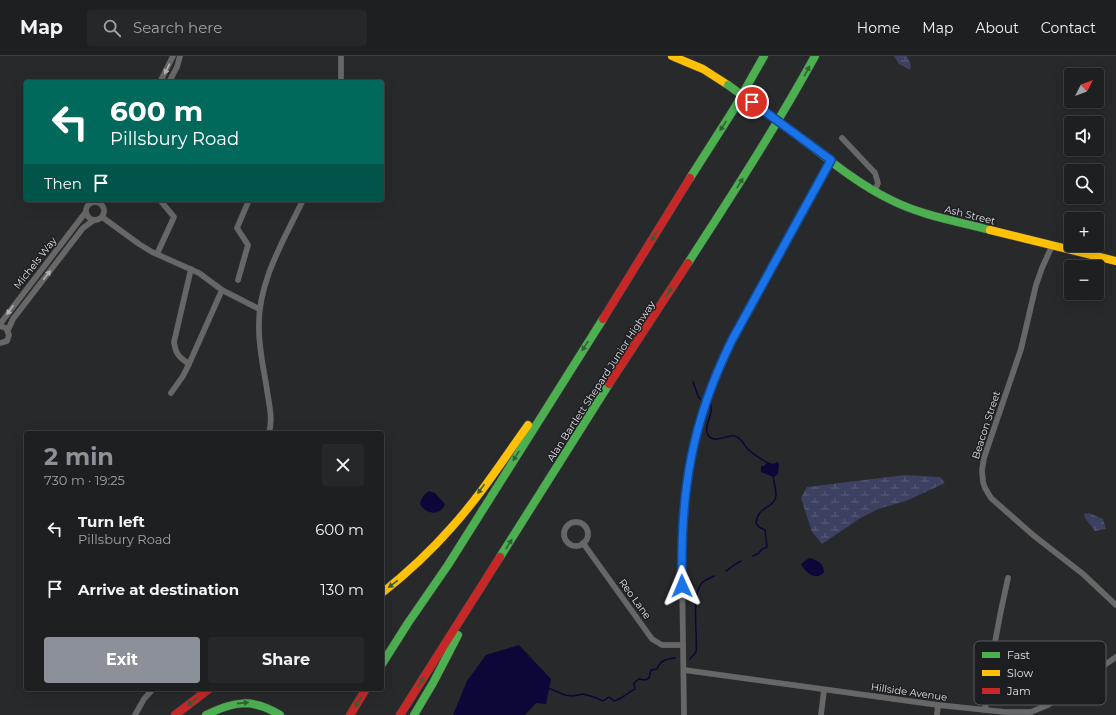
<!DOCTYPE html>
<meta charset="utf-8">
<style>
:root{--surface:#1e1f20;--page:#262729;--text:#f1f3f6;--muted:#a1a2a5;--line:#3c3d3e;--accent:#8c9099}
body{margin:0;font-family:Montserrat,sans-serif;background:var(--page);color:var(--text);height:100vh;display:flex;flex-direction:column;font-size:15px;white-space:nowrap}
*{box-sizing:border-box;margin:0}
p{font-size:13px;color:var(--muted)}
.icon{flex:none;width:22px;height:22px;fill:none;stroke:currentColor;stroke-width:2;stroke-linecap:round;stroke-linejoin:round}
.map{position:relative;flex:1;overflow:hidden}
.drawer{position:absolute;left:24px;top:375px;width:360px;height:260px;display:flex;flex-direction:column;background:var(--surface);border-radius:4px;box-shadow:0 4px 16px #0002,0 0 0 1px var(--line)}
.drawer>*{flex:none}
.hud{position:absolute;left:24px;top:24px;width:360px;height:122px;border-radius:4px;box-shadow:0 4px 16px #0002,0 0 0 1px var(--line);background:#00695c;color:#fff;overflow:hidden}
.needle{width:26px;rotate:48deg}
.controls{position:absolute;left:1064px;top:12px;display:grid;gap:8px}
.controls a{display:grid;place-items:center;width:40px;height:40px;border-radius:4px;background:var(--surface);box-shadow:0 4px 16px #0002,0 0 0 1px var(--line);font-size:20px}
.pin{position:absolute;display:grid;place-items:center;width:34px;height:34px;color:#fff;margin:-17px;border:2px solid #fff;border-radius:50%;box-shadow:0 1px 4px #0007}
.me{position:absolute;width:44px;margin:-22px;rotate:359deg;stroke-linejoin:round;filter:drop-shadow(0 0 3px #0008)}
.turn{display:flex;align-items:center;gap:14px;height:84px;padding:0 20px;font-size:18px}
.turn .icon{width:52px;height:52px;stroke-width:2.5}
.turn b{display:block;font-size:28px;line-height:34px}
.then{display:flex;align-items:center;height:38px;padding:0 20px;background:#0003;gap:8px;font-size:15px}
.round{display:grid;place-items:center;flex:none;width:42px;height:42px;border-radius:4px;background:var(--page)}
.headline{display:flex;align-items:center;justify-content:space-between;height:68px;padding:0 20px}
h1{font-size:24px;font-weight:700;line-height:30px;color:var(--accent)}
.cta{display:flex;gap:8px;margin-top:auto;padding:8px 20px}
.cta a{flex:1;height:46px;border-radius:4px;background:var(--accent);color:#fff;font-size:16px;font-weight:700;line-height:46px;text-align:center}
.cta a+a{background:var(--page);color:var(--text)}
ul{padding:0;list-style:none}
li{display:flex;align-items:center;gap:12px;height:60px;padding:0 20px}
li div{flex:1}
li b{display:block;font-size:15px}
li em{font-style:normal}
header{display:flex;align-items:center;gap:24px;box-sizing:border-box;height:56px;padding:0 20px;background:var(--surface);border-bottom:1px solid var(--line)}
header strong{font-size:19px}
nav{display:flex;gap:22px;margin-inline-start:auto;font-size:14px}
.search{width:280px;height:36px;background:var(--page);display:flex;align-items:center;gap:10px;box-sizing:border-box;padding:0 14px;border-radius:4px;color:var(--muted);font-size:15px}
.map>svg:first-child{display:block}
.wetland{fill:url(#wetland-marsh)}
.water{fill:#0d0639}
.lines{fill:none;stroke-linecap:round;stroke-linejoin:round}
.stream{stroke:#0d0639;stroke-width:1.5}
.street-casing{stroke:#434445;stroke-width:6}
.fast-casing{stroke:#434445;stroke-width:9}
.slow-casing{stroke:#434445;stroke-width:9}
.jam-casing{stroke:#434445;stroke-width:9}
.street{stroke:#676768;stroke-width:5.5}
.fast{stroke:#4caf50;stroke-width:8}
.slow{stroke:#ffc107;stroke-width:8}
.jam{stroke:#c62828;stroke-width:8}
.fast-bridge-casing{stroke:#434445;stroke-width:9;stroke-linecap:butt}
.fast-bridge{stroke:#4caf50;stroke-width:8}
.oneway{fill:#b1b1b3}
.oneway2{fill:#325f37}
.route-casing{stroke:#114b97;stroke-width:10}
.route{stroke:#1a73e8;stroke-width:7}
.labels{text-anchor:middle;dominant-baseline:central;stroke-width:3;stroke-linejoin:round;paint-order:stroke}
.street-label{font-size:10px;fill:#e2e2e5;stroke:#1d1e22}
.key{fill:#1d1e22;stroke:#58595c;stroke-width:1}
.key-label{font-size:11px;fill:#e2e2e5}
</style>
<header>
<strong>Map</strong>
<div class="search"><svg class="icon" aria-label="search" viewBox="0 0 24 24"><circle cx="10" cy="10" r="6"/><path d="M15 15l6 6"/></svg>Search here</div>
<nav><a>Home</a><a>Map</a><a>About</a><a>Contact</a></nav>
</header>
<div class="map">
<svg width="1116" height="659" viewBox="0 0 1116 659">
<defs>
<pattern id="wetland-marsh" width="20" height="14" patternUnits="userSpaceOnUse"><rect width="20" height="14" fill="#3c4162"/><path d="M1 5h8M5 5V1M11 12h8M15 12V8" fill="none" stroke="#585c78"/></pattern>
</defs>
<rect width="100%" height="100%" fill="#28292a"/>
<g class="wetland">
<polygon points="894,0 907,0 911,9 910,14 899,8"/>
<polygon points="905,419 940,421 945,427 906,445 878,453 859,463 822,488 812,476 801,442 807,431"/>
<polygon points="1089,457 1103,463 1106,473 1095,475 1085,462 1084,458"/>
</g>
<g class="water">
<polygon points="768,406 773,408 777,406 779,408 778,418 774,421 761,416 761,410 764,410"/>
<path d="M429,435L435,437L445,448C441,460 426,459 420,448C421,443 424,438 429,435Z"/>
<path d="M809,502C817,504 823,506 824,516C816,526 805,516 801,508Z"/>
<polygon points="519,589 551,623 546,648 536,647 525,659 453,659 467,625 486,599"/>
</g>
<g class="lines">
<g class="stream">
<path d="M693,326C696,332 696,338 700,343"/>
<path d="M710,347C715,357 704,368 707,377C712,390 727,378 735,380C741,382 743,387 746,391C752,398 761,403 768,407"/>
<path d="M753,500L759,497L762,493L767,491L765,474L759,471L756,467C758,449 775,453 776,439C776,433 774,426 773,420"/>
<polyline points="726,515 737,507 741,505"/>
<path d="M690,603L696,596C698,580 691,541 701,528C704,524 710,522 714,520"/>
<path d="M548,632L565,639L573,640L583,638L594,641L603,645L609,641L614,645C622,643 627,637 635,633L634,627L639,623L645,624L649,622L651,614L657,613C660,604 667,603 675,602"/>
</g>
<g class="street-casing">
<g id="street">
<polyline points="341,0 341,26"/>
<polyline points="160,26 173,0"/>
<polyline points="169,26 177,11 180,0"/>
<polyline points="842,82 875,117 878,127 875,135"/>
<circle cx="95" cy="155" r="9"/>
<polyline points="102,161 139,188 152,196 199,217 222,234 259,253"/>
<polyline points="1052,190 1042,212 1036,229 1021,293 984,402 982,414 983,426 985,432 991,442 1033,479 1083,518 1116,549"/>
<polyline points="157,198 174,161 160,144"/>
<polyline points="238,224 248,189 237,172 249,144"/>
<polyline points="0,268 85,157"/>
<polyline points="0,270 6,272 9,279 7,285 0,287"/>
<polyline points="8,274 13,263 83,172 94,164"/>
<path d="M189,308C179,301 176,299 174,286L191,213"/>
<polyline points="171,337 183,320 189,308 222,234"/>
<path d="M269,377C273,363 269,348 267,334C264,314 259,294 259,273C257,227 284,184 303,144"/>
<circle cx="576" cy="478" r="12"/>
<polyline points="583,487 652,583 662,589 683,589"/>
<polyline points="684,614 938,649 1005,656 1031,656 1048,649 1116,601"/>
<path d="M985,654C990,610 998,566 1008,522"/>
<polyline points="135,659 144,643 153,633"/>
<polyline points="684,659 682,515 683,455 689,412 699,365 715,320 732,284 831,104"/>
<polyline points="821,659 824,634"/>
<polyline points="937,659 938,649"/>
</g>
</g>
<g class="fast-casing">
<g id="fast">
<path d="M789,73C822,98 854,126 891,144C923,160 957,165 990,174"/>
<polyline points="690,122 734,53 764,0"/>
<path d="M688,207C732,139 776,71 815,0"/>
<polyline points="500,501 609,328"/>
<polyline points="382,608 408,567 448,509 603,263"/>
<path d="M206,659C234,645 253,642 280,659"/>
<polyline points="414,659 433,627 458,579"/>
</g>
</g>
<g class="slow-casing">
<g id="slow">
<polyline points="672,0 703,13 728,29"/>
<polyline points="990,174 1116,205"/>
<path d="M382,537C407,517 430,496 451,472C480,440 503,404 528,369"/>
</g>
</g>
<g class="jam-casing">
<g id="jam">
<polyline points="603,263 690,122"/>
<polyline points="609,328 688,207"/>
<polyline points="175,659 209,633"/>
<polyline points="350,659 366,633"/>
<polyline points="400,659 500,501"/>
</g>
</g>
<use href="#street" class="street"/>
<use href="#fast" class="fast"/>
<use href="#slow" class="slow"/>
<use href="#jam" class="jam"/>
<g class="fast-bridge-casing">
<polyline id="fast-bridge" points="728,29 789,73"/>
</g>
<use href="#fast-bridge" class="fast-bridge"/>
</g>
<defs><path id="oneway-solid" d="M-6-.8H1V-3.2L6.5 0L1 3.2V.8H-6Z"/></defs>
<g class="oneway">
<use href="#oneway-solid" transform="translate(167 13) rotate(117)"/>
<use href="#oneway-solid" transform="translate(47 219) rotate(-52)"/>
<use href="#oneway-solid" transform="translate(10 254) rotate(125)"/>
</g>
<g class="oneway2">
<use href="#oneway-solid" transform="translate(807 15) rotate(-62)"/>
<use href="#oneway-solid" transform="translate(723 70) rotate(123)"/>
<use href="#oneway-solid" transform="translate(740 127) rotate(-58)"/>
<use href="#oneway-solid" transform="translate(654 180) rotate(121)"/>
<use href="#oneway-solid" transform="translate(669 236) rotate(-57)"/>
<use href="#oneway-solid" transform="translate(585 290) rotate(123)"/>
<use href="#oneway-solid" transform="translate(516 400) rotate(122)"/>
<use href="#oneway-solid" transform="translate(481 433) rotate(126)"/>
<use href="#oneway-solid" transform="translate(509 488) rotate(-58)"/>
<use href="#oneway-solid" transform="translate(393 528) rotate(143)"/>
<use href="#oneway-solid" transform="translate(421 626) rotate(-58)"/>
<use href="#oneway-solid" transform="translate(192 646) rotate(143)"/>
<use href="#oneway-solid" transform="translate(358 646) rotate(122)"/>
<use href="#oneway-solid" transform="translate(243 647) rotate(-6)"/>
</g>
<g class="lines">
<g class="route-casing">
<path id="route" d="M682,530C680,437 691,367 732,284L831,104L752,46"/>
</g>
<use href="#route" class="route"/>
</g>
<g class="labels">
<g class="street-label">
<text transform="translate(970 159) rotate(14)">Ash Street</text>
<text transform="translate(35 207) rotate(-52)">Michels Way</text>
<text transform="translate(601 325) rotate(-57)">Alan Bartlett Shepard Junior Highway</text>
<text transform="translate(986 369) rotate(-72)">Beacon Street</text>
<text transform="translate(635 543) rotate(54)">Reo Lane</text>
<text transform="translate(909 636) rotate(8)">Hillside Avenue</text>
</g>
</g>
<rect x="974" y="585" width="132" height="64" rx="6" class="key"/>
<rect x="982" y="596" width="18" height="6" fill="#4caf50"/>
<rect x="982" y="614" width="18" height="6" fill="#ffc107"/>
<rect x="982" y="632" width="18" height="6" fill="#c62828"/>
<g class="key-label">
<text x="1007" y="603">Fast</text>
<text x="1007" y="621">Slow</text>
<text x="1007" y="639">Jam</text>
</g>
</svg>
<div class="controls">
<a><svg class="needle" viewBox="-14 -14 28 28"><path d="M0-13l5 13h-10z" fill="#e53935"/><path d="M0 13l5-13h-10z" fill="#a1a2a5"/></svg></a>
<a><svg class="icon" aria-label="sound" viewBox="0 0 24 24"><path d="M4 9h4l5-4v14l-5-4H4zM17 9q2 3 0 6"/></svg></a>
<a><svg class="icon" aria-label="search" viewBox="0 0 24 24"><circle cx="10" cy="10" r="6"/><path d="M15 15l6 6"/></svg></a>
<a>+</a>
<a>−</a>
</div>
<div class="pin" style="left:752px;top:46px;background:#d93025"><svg class="icon" aria-label="arrive" viewBox="0 0 24 24"><path d="M6 21V4h12l-3 4 3 4H6"/></svg></div>
<svg class="me" style="left:682px;top:530px" viewBox="-20 -20 40 40"><path d="M0-17L14 15 0 8-14 15z" fill="#1a73e8" stroke="#fff" stroke-width="4"/></svg>
<div class="hud">
<div class="turn"><svg class="icon" aria-label="left" viewBox="0 0 24 24"><path d="M17 20v-9H6M10 6l-5 5 5 5"/></svg><div><b>600 m</b>Pillsbury Road</div></div>
<div class="then">Then<svg class="icon" aria-label="arrive" viewBox="0 0 24 24"><path d="M6 21V4h12l-3 4 3 4H6"/></svg></div>
</div>
<section class="drawer">
<div class="headline"><div><h1>2 min</h1><p>730 m · 19:25</p></div><a class="round"><svg class="icon" aria-label="close" viewBox="0 0 24 24"><path d="M6 6l12 12M18 6L6 18"/></svg></a></div>
<ul>
<li><svg class="icon" aria-label="left" viewBox="0 0 24 24"><path d="M17 20v-9H6M10 6l-5 5 5 5"/></svg><div><b>Turn left</b><p>Pillsbury Road</p></div><em>600 m</em></li>
<li><svg class="icon" aria-label="arrive" viewBox="0 0 24 24"><path d="M6 21V4h12l-3 4 3 4H6"/></svg><div><b>Arrive at destination</b></div><em>130 m</em></li>
</ul>
<div class="cta"><a>Exit</a><a>Share</a></div>
</section>
</div>
